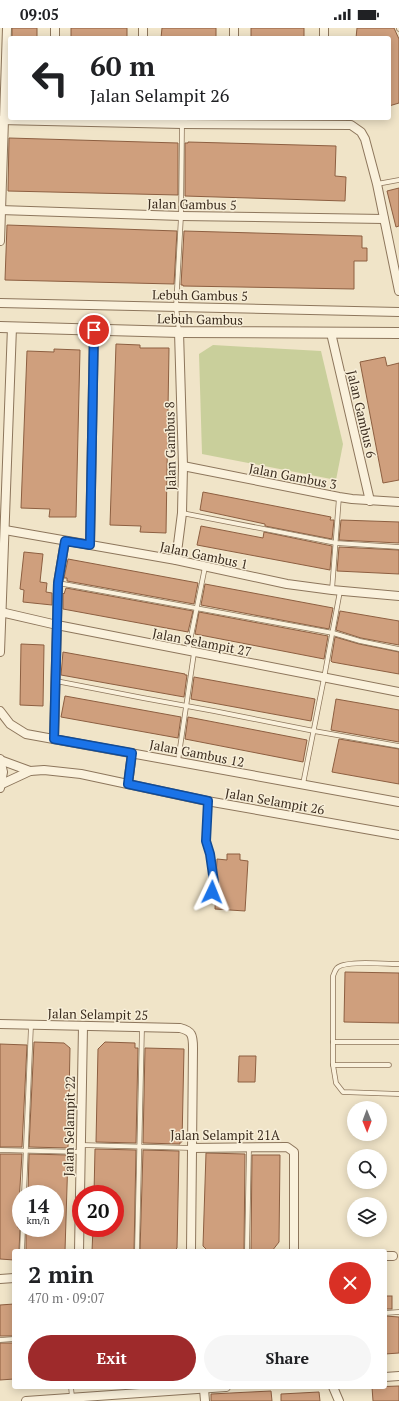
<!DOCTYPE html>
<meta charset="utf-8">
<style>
:root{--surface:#fff;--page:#f6f6f6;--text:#202124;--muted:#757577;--accent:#9e2a2b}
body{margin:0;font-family:"PT Serif",serif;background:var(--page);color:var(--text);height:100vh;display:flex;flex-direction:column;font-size:15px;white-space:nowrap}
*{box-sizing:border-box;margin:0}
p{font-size:13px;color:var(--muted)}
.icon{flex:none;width:22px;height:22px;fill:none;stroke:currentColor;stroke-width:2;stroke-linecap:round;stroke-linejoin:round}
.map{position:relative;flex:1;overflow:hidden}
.details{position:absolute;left:12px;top:1221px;width:375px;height:140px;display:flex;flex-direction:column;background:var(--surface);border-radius:4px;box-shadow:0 2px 10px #0003}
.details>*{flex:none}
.hud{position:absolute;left:8px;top:8px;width:383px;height:84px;border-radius:4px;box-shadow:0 2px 10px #0003;background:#fff;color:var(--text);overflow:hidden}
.needle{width:26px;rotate:179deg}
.tools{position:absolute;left:347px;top:1073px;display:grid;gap:8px}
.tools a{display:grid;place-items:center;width:40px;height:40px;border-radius:50%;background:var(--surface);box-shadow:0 2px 10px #0003;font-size:20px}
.speed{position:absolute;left:12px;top:1157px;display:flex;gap:8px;font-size:20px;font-weight:700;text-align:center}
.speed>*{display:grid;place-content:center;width:52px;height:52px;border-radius:50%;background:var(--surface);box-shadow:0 2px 10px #0003;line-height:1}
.speed small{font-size:10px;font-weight:400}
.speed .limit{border:6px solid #d22;background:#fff;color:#111}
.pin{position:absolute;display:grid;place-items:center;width:34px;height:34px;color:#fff;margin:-17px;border:2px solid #fff;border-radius:50%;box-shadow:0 1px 4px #0007}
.me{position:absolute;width:44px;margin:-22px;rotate:2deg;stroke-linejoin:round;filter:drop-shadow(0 0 3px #0008)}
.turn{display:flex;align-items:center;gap:14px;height:84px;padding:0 16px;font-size:18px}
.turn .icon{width:52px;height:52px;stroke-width:2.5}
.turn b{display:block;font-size:28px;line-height:34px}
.round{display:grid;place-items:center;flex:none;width:42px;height:42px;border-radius:21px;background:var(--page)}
.summary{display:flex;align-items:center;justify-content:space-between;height:68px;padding:0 16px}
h1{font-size:24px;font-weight:800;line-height:30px}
.action{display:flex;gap:8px;margin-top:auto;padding:8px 16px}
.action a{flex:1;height:46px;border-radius:24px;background:var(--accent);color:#fff;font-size:16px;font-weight:800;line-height:46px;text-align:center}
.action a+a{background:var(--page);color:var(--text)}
.status{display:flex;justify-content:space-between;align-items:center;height:28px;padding:0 20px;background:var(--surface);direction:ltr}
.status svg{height:11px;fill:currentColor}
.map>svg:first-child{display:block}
.green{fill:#c9cf9b}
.building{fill:#cf9f7d;stroke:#8d5f41}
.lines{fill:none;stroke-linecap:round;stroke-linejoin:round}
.service-casing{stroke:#8d765c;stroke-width:5.5}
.minor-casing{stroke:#8d765c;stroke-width:10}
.tertiary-casing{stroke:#8d765c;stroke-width:12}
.service{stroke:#faf1dc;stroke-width:4}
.minor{stroke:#faf1dc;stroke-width:8}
.tertiary{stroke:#faf1dc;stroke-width:10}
.route-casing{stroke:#114b97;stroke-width:10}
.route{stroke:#1a73e8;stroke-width:7}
.labels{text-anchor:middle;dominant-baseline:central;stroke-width:3;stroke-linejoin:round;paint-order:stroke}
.street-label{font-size:13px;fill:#3d2e20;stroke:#f7eed8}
</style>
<div class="status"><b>09:05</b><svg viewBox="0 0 49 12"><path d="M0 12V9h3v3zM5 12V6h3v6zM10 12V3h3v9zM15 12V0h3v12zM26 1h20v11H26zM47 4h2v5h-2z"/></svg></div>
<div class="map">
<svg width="399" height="1373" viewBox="0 0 399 1373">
<rect width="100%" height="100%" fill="#f0e4c8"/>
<polygon class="green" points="213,317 321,323 343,416 336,452 202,426 199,326"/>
<g class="building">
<rect x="12" y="0" width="25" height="10"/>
<rect x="71" y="0" width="56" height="10"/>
<polygon points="162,0 216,0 216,10 161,10"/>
<rect x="251" y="0" width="53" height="10"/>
<polygon points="357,0 394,0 399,11 399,75 389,78 389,10 356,10"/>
<polygon points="9,110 178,115 178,167 8,163"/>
<polygon points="188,114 336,118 335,148 346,149 345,173 185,168 185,115 188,115"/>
<polygon points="399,160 399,198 396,199 387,163"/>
<polygon points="7,197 177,203 174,256 5,252"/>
<polygon points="184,203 362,208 362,220 367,220 367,233 354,233 354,261 183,258 183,257 181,257"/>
<polygon points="116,316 140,317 140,320 169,320 166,505 140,504 141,498 110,497"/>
<polygon points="54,321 80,322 76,489 49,489 50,481 21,480 27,323 54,324"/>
<polygon points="385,329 387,338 399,335 399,452 383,455 360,334"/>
<polygon points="203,464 331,489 330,492 334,492 332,511 265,498 265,496 200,482"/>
<polygon points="341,492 399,494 399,515 339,512"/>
<polygon points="201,498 263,510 264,504 332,518 330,542 197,517"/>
<polygon points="339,519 399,522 399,546 337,543"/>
<polygon points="24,524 43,526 40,554 47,555 46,564 52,565 52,577 23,574 24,562 20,561"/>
<polygon points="68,531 198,555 194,576 67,553 67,550 64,550"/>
<polygon points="205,556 333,580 329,601 201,577"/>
<polygon points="66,560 193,583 188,604 63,581 63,565 64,566"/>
<polygon points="340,583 399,593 399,617 361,610 336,602"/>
<polygon points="199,584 328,608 324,631 195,606"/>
<polygon points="335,609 359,616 399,624 399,646 332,634 331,633"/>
<polygon points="21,616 44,617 43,678 20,677"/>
<polygon points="63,624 185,646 185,647 187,647 184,669 61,647"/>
<polygon points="194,649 315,671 311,693 191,671"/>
<polygon points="65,668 181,689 178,710 61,689"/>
<polygon points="336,671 399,682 399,714 331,702"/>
<polygon points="188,689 307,712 303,734 185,711"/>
<polygon points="339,711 399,721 399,756 332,744"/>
<polygon points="227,826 240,826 240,832 248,833 245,883 215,881 217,831 227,832"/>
<polygon points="345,944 399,945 399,995 344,994"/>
<polygon points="34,1014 64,1015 70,1020 68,1120 29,1119"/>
<polygon points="105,1014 135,1015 135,1020 138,1020 136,1115 96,1114 98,1021"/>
<polygon points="0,1016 27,1017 22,1119 0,1119"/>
<polygon points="145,1020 184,1021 182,1114 180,1114 180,1116 143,1115"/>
<polygon points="239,1028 256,1028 255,1054 238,1054"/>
<polygon points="95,1121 136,1122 134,1223 92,1223 93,1200 115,1200 115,1166 94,1166"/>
<polygon points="143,1122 179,1123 177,1220 174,1223 140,1223"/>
<polygon points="206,1125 245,1126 244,1222 208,1223 203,1218"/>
<polygon points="0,1126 22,1126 18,1191 18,1200 20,1200 19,1223 14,1223 14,1232 0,1231"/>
<polygon points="29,1126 68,1127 65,1223 26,1223 26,1200 55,1200 55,1166 28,1166"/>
<polygon points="252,1127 280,1127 279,1214 272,1223 251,1222"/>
<rect x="385" y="1268" width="7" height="13"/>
<polygon points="14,1276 14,1308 0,1308 0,1277"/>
<polygon points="385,1288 399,1289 399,1325 385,1326"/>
<polygon points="0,1315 14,1315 14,1351 0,1352"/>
<polygon points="399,1358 399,1373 373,1373 372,1359"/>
<polygon points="271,1363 272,1373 211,1373 211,1366"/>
<polygon points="319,1364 320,1373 281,1373 281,1366"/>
</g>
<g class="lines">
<g class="service-casing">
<g id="service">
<polyline points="399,0 399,1"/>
<polyline points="377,156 399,152"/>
<polyline points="179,303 176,279 181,188 182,96"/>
<polyline points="182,485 336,515 399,519"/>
<polyline points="58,555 333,605 360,613 399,621"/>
<polyline points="332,562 339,469"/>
<polyline points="188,623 205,539"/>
<polyline points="56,653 143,670 214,683 314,703 399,718"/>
<polyline points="178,733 194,625"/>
<polyline points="303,756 324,650 340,563"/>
<path d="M207,773C207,785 204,803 206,814C209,832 216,844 212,864"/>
<path d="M399,936C387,936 344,932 337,940C335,942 334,946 333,948V1037L336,1055L343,1064L399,1066"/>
<polyline points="333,1014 399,1014"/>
<polyline points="333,1037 389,1037"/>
<polyline points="81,1117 192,1120"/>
<polyline points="0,1122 81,1124"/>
<polyline points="24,1166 31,997"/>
<polyline points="22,1223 23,1200"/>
<polyline points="137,1223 142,999"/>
<polyline points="247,1223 249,1119"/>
<polyline points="385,1285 399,1284"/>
<polyline points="0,1312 14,1311"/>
<polyline points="71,1359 72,1369"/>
</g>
</g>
<g class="minor-casing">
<g id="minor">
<polyline points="55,10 55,0"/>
<polyline points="143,10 143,0"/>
<polyline points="234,10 234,0"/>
<polyline points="324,10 324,0"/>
<polyline points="0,92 182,96 351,97 361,104 365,111 377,156 399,263"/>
<polyline points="0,182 181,188 384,191"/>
<polyline points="0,213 7,0"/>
<polyline points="0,275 399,284"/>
<polyline points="331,305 370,473"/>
<polyline points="183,438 339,469 352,471 399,474"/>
<polyline points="5,502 176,532 287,556 332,562 399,568"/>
<polyline points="90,517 94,302"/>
<polyline points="176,532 182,485 183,438 179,304"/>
<polyline points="1,584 57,597 399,664"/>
<polyline points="0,624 12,299"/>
<polyline points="0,683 10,696 26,706 399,774"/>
<polyline points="54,711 58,555 65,513"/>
<polyline points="0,731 3,744 0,760"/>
<polyline points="0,732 30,743"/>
<polyline points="2,756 30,743 44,742 81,746 207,773 399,807"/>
<polyline points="128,756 132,725"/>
<path d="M0,996L180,1000C192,1003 193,1007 193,1020L191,1223"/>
<polyline points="192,1120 287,1119 294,1124 294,1223"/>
<polyline points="79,1223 83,998"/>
<polyline points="385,1228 393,1228"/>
<polyline points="0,1251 14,1250"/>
<polyline points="385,1349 399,1348"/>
<polyline points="333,1359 339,1373"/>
<polyline points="204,1361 205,1373"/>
<polyline points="26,1373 226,1359"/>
</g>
</g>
<g class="tertiary-casing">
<polyline id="tertiary" points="0,299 179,304 399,305"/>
</g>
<use href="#service" class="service"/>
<use href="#minor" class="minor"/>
<use href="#tertiary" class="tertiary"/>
</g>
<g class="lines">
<g class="route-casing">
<polyline id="route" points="94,302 90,517 65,513 58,555 54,711 132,725 128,756 208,773 206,813 210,826 214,854 212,864"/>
</g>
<use href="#route" class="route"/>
</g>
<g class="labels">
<g class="street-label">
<text transform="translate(192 176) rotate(1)">Jalan Gambus 5</text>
<text transform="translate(200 267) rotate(1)">Lebuh Gambus 5</text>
<text transform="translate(200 291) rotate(1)">Lebuh Gambus</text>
<text transform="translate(362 386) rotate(77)">Jalan Gambus 6</text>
<text transform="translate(170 418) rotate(-91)">Jalan Gambus 8</text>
<text transform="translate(293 448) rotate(11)">Jalan Gambus 3</text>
<text transform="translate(204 527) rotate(12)">Jalan Gambus 1</text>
<text transform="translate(202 614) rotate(11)">Jalan Selampit 27</text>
<text transform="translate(197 725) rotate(11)">Jalan Gambus 12</text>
<text transform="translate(275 773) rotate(10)">Jalan Selampit 26</text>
<text transform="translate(98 986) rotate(1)">Jalan Selampit 25</text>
<text transform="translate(69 1098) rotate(-89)">Jalan Selampit 22</text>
<text x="225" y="1107">Jalan Selampit 21A</text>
</g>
</g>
</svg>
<div class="tools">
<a><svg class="needle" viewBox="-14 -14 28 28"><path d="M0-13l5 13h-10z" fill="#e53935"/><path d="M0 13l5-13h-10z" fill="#757577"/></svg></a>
<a><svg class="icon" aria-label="search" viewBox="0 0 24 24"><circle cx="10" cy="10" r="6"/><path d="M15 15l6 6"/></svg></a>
<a><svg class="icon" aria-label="layers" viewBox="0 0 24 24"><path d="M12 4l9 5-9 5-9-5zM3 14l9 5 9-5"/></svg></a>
</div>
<div class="speed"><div>14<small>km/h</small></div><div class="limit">20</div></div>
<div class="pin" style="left:94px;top:302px;background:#d93025"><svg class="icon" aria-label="arrive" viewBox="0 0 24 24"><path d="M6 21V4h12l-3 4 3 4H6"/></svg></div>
<svg class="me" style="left:212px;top:864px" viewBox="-20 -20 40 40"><path d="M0-17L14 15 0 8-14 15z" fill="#1a73e8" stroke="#fff" stroke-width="4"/></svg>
<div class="hud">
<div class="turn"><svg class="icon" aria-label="left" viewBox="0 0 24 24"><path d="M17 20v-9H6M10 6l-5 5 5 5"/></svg><div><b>60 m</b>Jalan Selampit 26</div></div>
</div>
<section class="details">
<div class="summary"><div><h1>2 min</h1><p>470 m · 09:07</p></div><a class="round" style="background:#d93025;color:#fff"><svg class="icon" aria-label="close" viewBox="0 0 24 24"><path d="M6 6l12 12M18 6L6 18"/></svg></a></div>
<div class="action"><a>Exit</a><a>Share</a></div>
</section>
</div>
